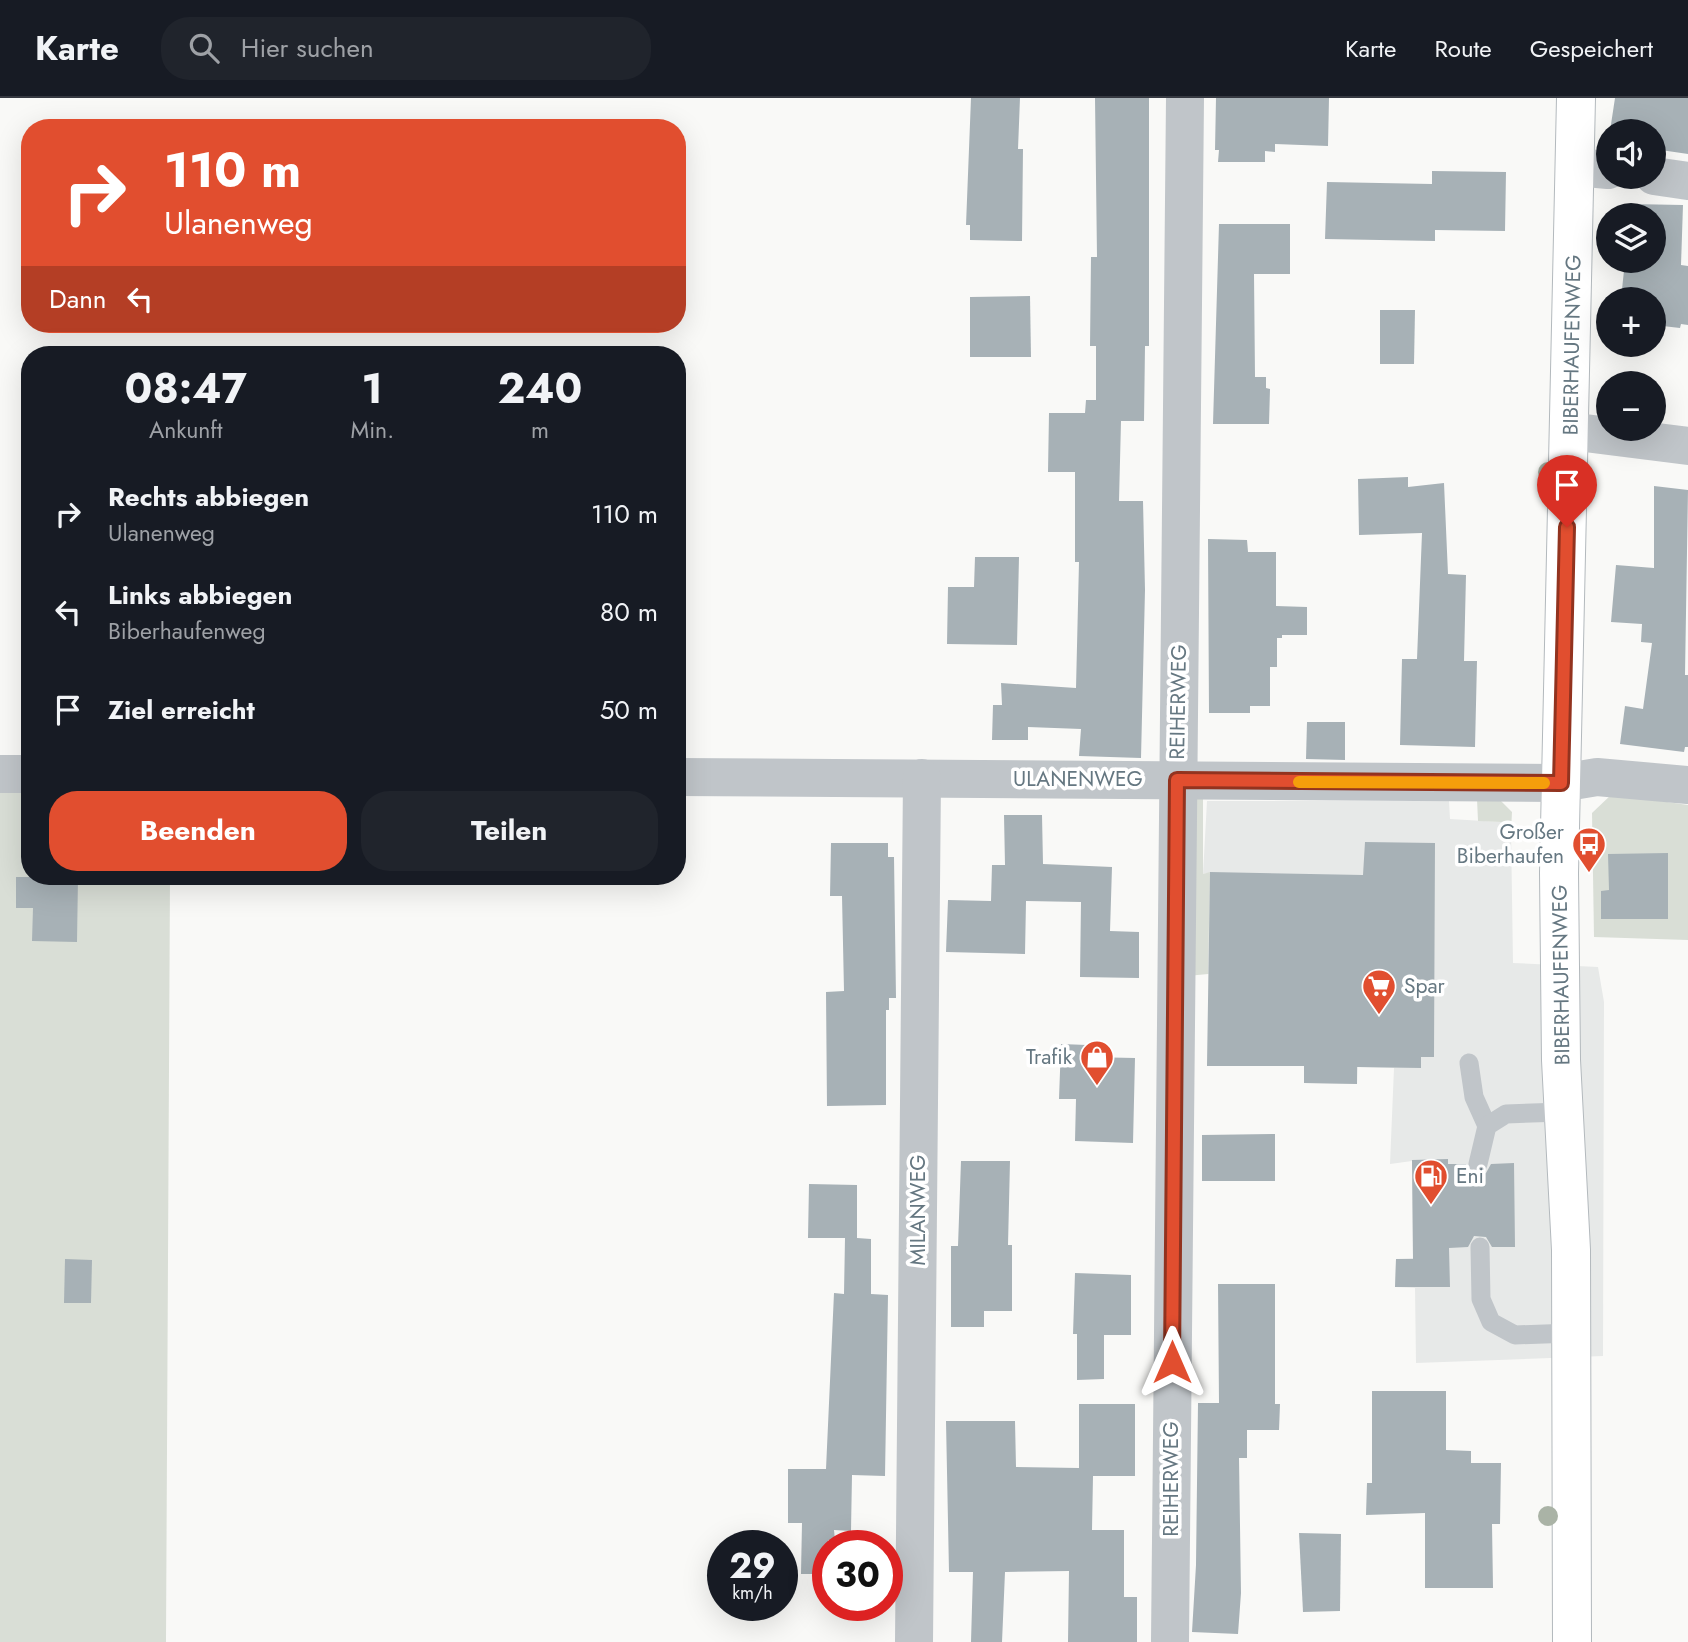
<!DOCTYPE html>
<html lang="de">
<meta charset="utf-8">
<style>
:root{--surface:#171b24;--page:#20242c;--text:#f1f3f6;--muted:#9ea1a6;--line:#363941;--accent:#e14e2f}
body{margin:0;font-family:Jost,sans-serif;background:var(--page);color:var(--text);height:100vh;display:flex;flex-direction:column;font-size:26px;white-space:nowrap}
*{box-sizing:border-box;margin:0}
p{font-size:23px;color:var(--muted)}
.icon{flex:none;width:38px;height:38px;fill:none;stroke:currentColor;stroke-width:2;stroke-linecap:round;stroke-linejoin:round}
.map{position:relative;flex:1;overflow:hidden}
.details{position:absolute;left:21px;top:248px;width:665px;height:539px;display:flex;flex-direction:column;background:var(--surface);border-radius:28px;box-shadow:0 7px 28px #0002}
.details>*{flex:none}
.banner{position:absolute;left:21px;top:21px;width:665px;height:214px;border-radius:28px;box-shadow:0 7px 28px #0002;background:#e14e2f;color:#fff;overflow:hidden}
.controls{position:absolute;left:1596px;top:21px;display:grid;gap:14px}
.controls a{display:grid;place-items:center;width:70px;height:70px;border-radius:50%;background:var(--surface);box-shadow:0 7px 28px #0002;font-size:35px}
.speed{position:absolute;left:707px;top:1432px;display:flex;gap:14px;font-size:35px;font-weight:700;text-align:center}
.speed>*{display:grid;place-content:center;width:91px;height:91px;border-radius:50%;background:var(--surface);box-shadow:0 7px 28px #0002;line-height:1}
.speed small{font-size:18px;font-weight:400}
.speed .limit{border:10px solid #d22;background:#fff;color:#111}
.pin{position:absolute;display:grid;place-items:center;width:60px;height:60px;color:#fff;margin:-72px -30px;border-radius:50% 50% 50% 0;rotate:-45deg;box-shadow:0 0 7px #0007}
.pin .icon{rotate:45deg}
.me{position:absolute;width:77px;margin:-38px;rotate:0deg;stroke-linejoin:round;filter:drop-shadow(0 0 5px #0008)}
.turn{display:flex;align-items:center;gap:24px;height:147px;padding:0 28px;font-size:32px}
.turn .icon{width:91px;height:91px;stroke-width:2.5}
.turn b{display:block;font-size:49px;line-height:60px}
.then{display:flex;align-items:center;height:66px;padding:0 28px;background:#0003;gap:14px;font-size:26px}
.eta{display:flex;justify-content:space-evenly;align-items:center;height:119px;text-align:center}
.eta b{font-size:42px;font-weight:700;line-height:49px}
.action{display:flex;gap:14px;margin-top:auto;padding:14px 28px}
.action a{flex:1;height:80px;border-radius:28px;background:var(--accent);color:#fff;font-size:28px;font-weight:700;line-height:80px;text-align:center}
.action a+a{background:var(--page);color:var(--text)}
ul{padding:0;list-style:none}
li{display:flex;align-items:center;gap:21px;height:98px;padding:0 28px}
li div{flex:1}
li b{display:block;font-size:26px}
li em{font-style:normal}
header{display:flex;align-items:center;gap:42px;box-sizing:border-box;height:98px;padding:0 35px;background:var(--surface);border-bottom:2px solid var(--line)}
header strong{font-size:33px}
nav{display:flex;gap:38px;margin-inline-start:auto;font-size:24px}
.search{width:490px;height:63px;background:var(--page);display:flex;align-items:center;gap:18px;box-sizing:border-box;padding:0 24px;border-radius:28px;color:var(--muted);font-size:26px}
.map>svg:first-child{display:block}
.built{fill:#e7e9e8}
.green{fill:#d9ded6}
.building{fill:#a7b1b6}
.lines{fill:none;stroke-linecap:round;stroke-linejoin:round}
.secondary-casing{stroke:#b3b9bd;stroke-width:40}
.lane{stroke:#c0c5c9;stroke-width:19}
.street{stroke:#c0c5c9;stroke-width:38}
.secondary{stroke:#fff;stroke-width:38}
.tree{fill:#aab3a6}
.route-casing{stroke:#92331f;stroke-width:18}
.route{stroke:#e14e2f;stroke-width:12}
.slow{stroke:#f59e0b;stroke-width:12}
.labels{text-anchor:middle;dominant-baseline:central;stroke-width:7;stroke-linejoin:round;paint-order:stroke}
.street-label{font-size:21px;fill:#657781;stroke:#fff}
.poi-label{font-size:21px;fill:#657781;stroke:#fff;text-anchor:end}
</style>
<header>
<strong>Karte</strong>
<div class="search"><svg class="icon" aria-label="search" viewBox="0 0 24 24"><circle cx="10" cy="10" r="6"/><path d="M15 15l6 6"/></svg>Hier suchen</div>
<nav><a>Karte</a><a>Route</a><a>Gespeichert</a></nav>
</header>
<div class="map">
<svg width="1688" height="1544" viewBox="0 0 1688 1544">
<rect width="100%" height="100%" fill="#f9f9f7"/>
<polygon class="built" points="1207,703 1449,703 1450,721 1501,724 1503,731 1511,733 1513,865 1598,869 1604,904 1603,1258 1416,1265 1415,1190 1395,1189 1396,1161 1413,1160 1412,1063 1390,1066 1394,970 1358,969 1357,986 1304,985 1304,965 1324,878 1208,876 1209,775 1203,776"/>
<g class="green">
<polygon points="0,694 30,694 30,779 170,779 166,1544 0,1544"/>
<polygon points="1612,696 1688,707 1688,842 1594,839 1592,715"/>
<polygon points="1203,699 1203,776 1210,774 1208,876 1187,878 1197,701"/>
<polygon points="1498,700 1512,714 1511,733 1503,731 1501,724 1478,723 1477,701"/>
</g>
<g class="building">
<polygon points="971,0 1020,0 1018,51 1023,51 1022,143 970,142 970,127 966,127"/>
<polygon points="1095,0 1149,0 1149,248 1145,248 1144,323 1121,323 1119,403 1143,403 1145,492 1141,660 1079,658 1081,631 1028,629 1028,642 992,642 993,607 1002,607 1001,585 1076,590 1079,464 1075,464 1075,374 1048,374 1049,315 1085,315 1086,302 1096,302 1096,248 1090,248 1091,159 1097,159"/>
<polygon points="1216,0 1329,0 1328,48 1275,46 1275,54 1265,53 1265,64 1218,64 1219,52 1215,52"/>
<polygon points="1615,0 1688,0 1688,56 1654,51 1654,33 1610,33"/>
<polygon points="1432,73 1506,74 1505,133 1435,132 1435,143 1325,141 1327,84 1432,86"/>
<polygon points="1630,106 1683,107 1681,167 1688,168 1688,227 1681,226 1680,230 1654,227 1654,201 1621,201 1625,163 1654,163 1654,117 1629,117"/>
<polygon points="1219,126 1290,126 1290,176 1254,176 1255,279 1266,279 1266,290 1270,291 1269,326 1213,326"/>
<polygon points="1030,198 1031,259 970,259 970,199"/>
<polygon points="1380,212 1415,212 1414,266 1380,266"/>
<polygon points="1408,379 1408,389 1444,385 1448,476 1466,477 1464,563 1477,563 1475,649 1400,647 1402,561 1417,561 1422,435 1359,437 1358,381"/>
<polygon points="1654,388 1688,392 1685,577 1688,577 1688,649 1685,649 1684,654 1620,646 1625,608 1643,611 1652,545 1641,544 1642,526 1611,524 1616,467 1654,470"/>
<polygon points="1208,441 1247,442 1248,454 1276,454 1276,508 1307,509 1307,537 1282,537 1282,540 1277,540 1277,569 1270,569 1270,608 1250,608 1250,615 1209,615"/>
<polygon points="975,459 1019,459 1017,547 947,546 948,489 974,489"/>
<polygon points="1307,624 1345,624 1345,662 1306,661"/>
<polygon points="1004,717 1042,717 1043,766 1112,769 1110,833 1139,834 1139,880 1080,879 1081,804 1026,803 1025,856 946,854 948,802 991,803 992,767 1005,767"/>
<polygon points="1365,744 1435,745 1434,959 1421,959 1421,970 1357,969 1357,986 1304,985 1304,968 1207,968 1210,774 1363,777"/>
<polygon points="831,745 888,745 888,759 894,759 896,900 889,900 889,912 886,912 886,1007 827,1008 826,894 844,893 842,798 830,798"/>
<polygon points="1668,755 1668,821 1601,821 1601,793 1609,792 1608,756"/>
<polygon points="16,779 78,779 77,844 32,843 33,810 16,810"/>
<polygon points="1061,946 1087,947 1087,959 1135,960 1133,1045 1075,1043 1076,1001 1059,1001"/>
<polygon points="1275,1036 1275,1083 1202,1083 1202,1037"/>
<polygon points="1448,1061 1448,1066 1466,1066 1469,1074 1476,1078 1486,1075 1491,1066 1514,1065 1515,1149 1492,1149 1486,1139 1474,1138 1468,1149 1449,1150 1450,1189 1395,1189 1396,1161 1413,1161 1412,1062"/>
<polygon points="961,1063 1010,1063 1008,1147 1012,1147 1012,1213 984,1213 984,1229 951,1229 951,1148 958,1148"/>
<polygon points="809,1086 857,1087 857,1140 871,1141 871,1196 888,1197 885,1378 852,1377 851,1433 834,1432 835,1442 828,1442 828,1476 801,1476 802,1425 788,1425 788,1371 826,1371 834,1195 844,1196 845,1140 808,1140"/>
<polygon points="65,1161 92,1162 91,1205 64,1205"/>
<polygon points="1075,1175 1131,1177 1131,1237 1104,1237 1104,1281 1077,1282 1077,1236 1073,1236"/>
<polygon points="1218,1186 1275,1186 1275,1306 1280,1306 1279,1332 1247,1332 1247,1360 1239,1360 1241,1495 1238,1536 1192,1534 1196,1467 1198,1305 1219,1305"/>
<polygon points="1372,1293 1446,1293 1446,1352 1471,1353 1471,1365 1501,1365 1500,1426 1492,1426 1493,1490 1425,1490 1425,1415 1366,1417 1367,1385 1372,1385"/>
<polygon points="1079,1306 1135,1306 1135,1378 1093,1378 1092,1432 1124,1432 1124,1499 1137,1499 1137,1544 1068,1544 1069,1473 1005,1474 1002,1544 971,1544 973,1474 949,1474 946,1323 1015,1323 1016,1369 1079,1370"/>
<polygon points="1299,1435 1341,1436 1340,1513 1303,1514"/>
</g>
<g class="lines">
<g class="secondary-casing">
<polyline id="secondary" points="1572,1544 1571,1152 1561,962 1559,775 1576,0"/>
</g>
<g class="lane">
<polyline points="1469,965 1474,999 1487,1028"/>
<polyline points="1478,1066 1487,1028 1506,1016 1563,1014"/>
<polyline points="1480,1149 1481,1201 1491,1224 1515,1237 1572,1235"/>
</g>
<g class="street">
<polyline points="1576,69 1608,72"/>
<polyline points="1654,78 1688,83"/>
<polyline points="1569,333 1688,348"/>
<polyline points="0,676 30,676"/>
<polyline points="677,679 1561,685 1597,679 1688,687"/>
<polyline points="914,1544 922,680"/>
<polyline points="1170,1544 1185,0"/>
</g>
<use href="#secondary" class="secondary"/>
</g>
<g class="tree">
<circle cx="1548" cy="374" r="10"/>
<circle cx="1548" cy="1418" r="10"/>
</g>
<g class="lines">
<g class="route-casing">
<polyline id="route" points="1172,1264 1177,682 1561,685 1567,429"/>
</g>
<use href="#route" class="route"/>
<polyline class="slow" points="1299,684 1544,685"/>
</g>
<defs>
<g id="bus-pin" transform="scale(1.75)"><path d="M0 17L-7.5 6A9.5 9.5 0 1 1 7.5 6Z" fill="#e14e2f" stroke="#fff"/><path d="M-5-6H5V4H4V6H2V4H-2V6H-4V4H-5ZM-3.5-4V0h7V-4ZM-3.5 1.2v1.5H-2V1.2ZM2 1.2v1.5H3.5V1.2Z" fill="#fff"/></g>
<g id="supermarket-pin" transform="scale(1.75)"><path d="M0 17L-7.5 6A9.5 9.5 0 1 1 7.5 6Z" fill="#e14e2f" stroke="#fff"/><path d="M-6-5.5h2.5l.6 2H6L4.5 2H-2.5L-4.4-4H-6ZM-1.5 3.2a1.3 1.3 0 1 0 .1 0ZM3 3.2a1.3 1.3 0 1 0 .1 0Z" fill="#fff"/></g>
<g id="shop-pin" transform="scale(1.75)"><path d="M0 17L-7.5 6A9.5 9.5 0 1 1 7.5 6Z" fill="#e14e2f" stroke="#fff"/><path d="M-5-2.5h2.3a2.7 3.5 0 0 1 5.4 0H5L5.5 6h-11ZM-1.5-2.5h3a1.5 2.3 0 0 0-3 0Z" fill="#fff"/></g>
<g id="fuel-pin" transform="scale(1.75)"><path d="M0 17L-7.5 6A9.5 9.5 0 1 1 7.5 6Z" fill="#e14e2f" stroke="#fff"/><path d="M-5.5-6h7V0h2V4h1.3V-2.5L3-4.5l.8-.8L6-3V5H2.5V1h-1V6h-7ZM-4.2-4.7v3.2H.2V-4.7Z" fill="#fff"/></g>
</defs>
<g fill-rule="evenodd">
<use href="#bus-pin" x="1589" y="746"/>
<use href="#supermarket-pin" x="1379" y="888"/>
<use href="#shop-pin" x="1097" y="959"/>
<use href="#fuel-pin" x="1431" y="1078"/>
</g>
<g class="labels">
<g class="street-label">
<text transform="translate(1572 247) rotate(-89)">BIBERHAUFENWEG</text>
<text transform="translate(1178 604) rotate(-89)">REIHERWEG</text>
<text x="1078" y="681">ULANENWEG</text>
<text transform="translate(1561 877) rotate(-91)">BIBERHAUFENWEG</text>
<text transform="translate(918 1112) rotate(-90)">MILANWEG</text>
<text transform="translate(1171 1381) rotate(-90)">REIHERWEG</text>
</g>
<g class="poi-label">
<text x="1564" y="734">Großer<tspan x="1564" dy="24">Biberhaufen</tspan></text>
<text x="1404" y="888" text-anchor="start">Spar</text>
<text x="1072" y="959">Trafik</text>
<text x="1456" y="1078" text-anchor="start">Eni</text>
</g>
</g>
</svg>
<div class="controls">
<a><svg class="icon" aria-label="sound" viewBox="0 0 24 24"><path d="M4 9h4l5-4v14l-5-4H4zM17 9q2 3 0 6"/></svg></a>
<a><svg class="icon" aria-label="layers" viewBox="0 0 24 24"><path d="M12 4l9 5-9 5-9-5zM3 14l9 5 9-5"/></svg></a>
<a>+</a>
<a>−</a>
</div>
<div class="speed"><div>29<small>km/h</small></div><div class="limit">30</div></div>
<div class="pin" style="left:1567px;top:429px;background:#d93025"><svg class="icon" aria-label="arrive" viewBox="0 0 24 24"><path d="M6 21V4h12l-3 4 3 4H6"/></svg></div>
<svg class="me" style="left:1172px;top:1264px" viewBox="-20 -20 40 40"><path d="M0-17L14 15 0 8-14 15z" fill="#e14e2f" stroke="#fff" stroke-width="4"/></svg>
<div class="banner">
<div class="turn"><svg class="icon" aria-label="right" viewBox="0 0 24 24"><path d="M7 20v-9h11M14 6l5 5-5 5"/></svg><div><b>110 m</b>Ulanenweg</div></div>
<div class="then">Dann<svg class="icon" aria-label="left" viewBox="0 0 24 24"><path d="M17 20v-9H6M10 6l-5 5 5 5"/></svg></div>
</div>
<section class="details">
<div class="eta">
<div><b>08:47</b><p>Ankunft</p></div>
<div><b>1</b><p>Min.</p></div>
<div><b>240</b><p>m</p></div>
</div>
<ul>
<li><svg class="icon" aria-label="right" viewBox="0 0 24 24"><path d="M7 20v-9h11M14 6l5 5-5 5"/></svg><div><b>Rechts abbiegen</b><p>Ulanenweg</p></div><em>110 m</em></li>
<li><svg class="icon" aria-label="left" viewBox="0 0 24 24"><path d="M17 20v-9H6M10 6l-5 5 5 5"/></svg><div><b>Links abbiegen</b><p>Biberhaufenweg</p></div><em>80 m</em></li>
<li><svg class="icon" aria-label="arrive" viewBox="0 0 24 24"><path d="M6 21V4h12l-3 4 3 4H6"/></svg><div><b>Ziel erreicht</b></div><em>50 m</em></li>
</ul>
<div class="action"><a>Beenden</a><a>Teilen</a></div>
</section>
</div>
